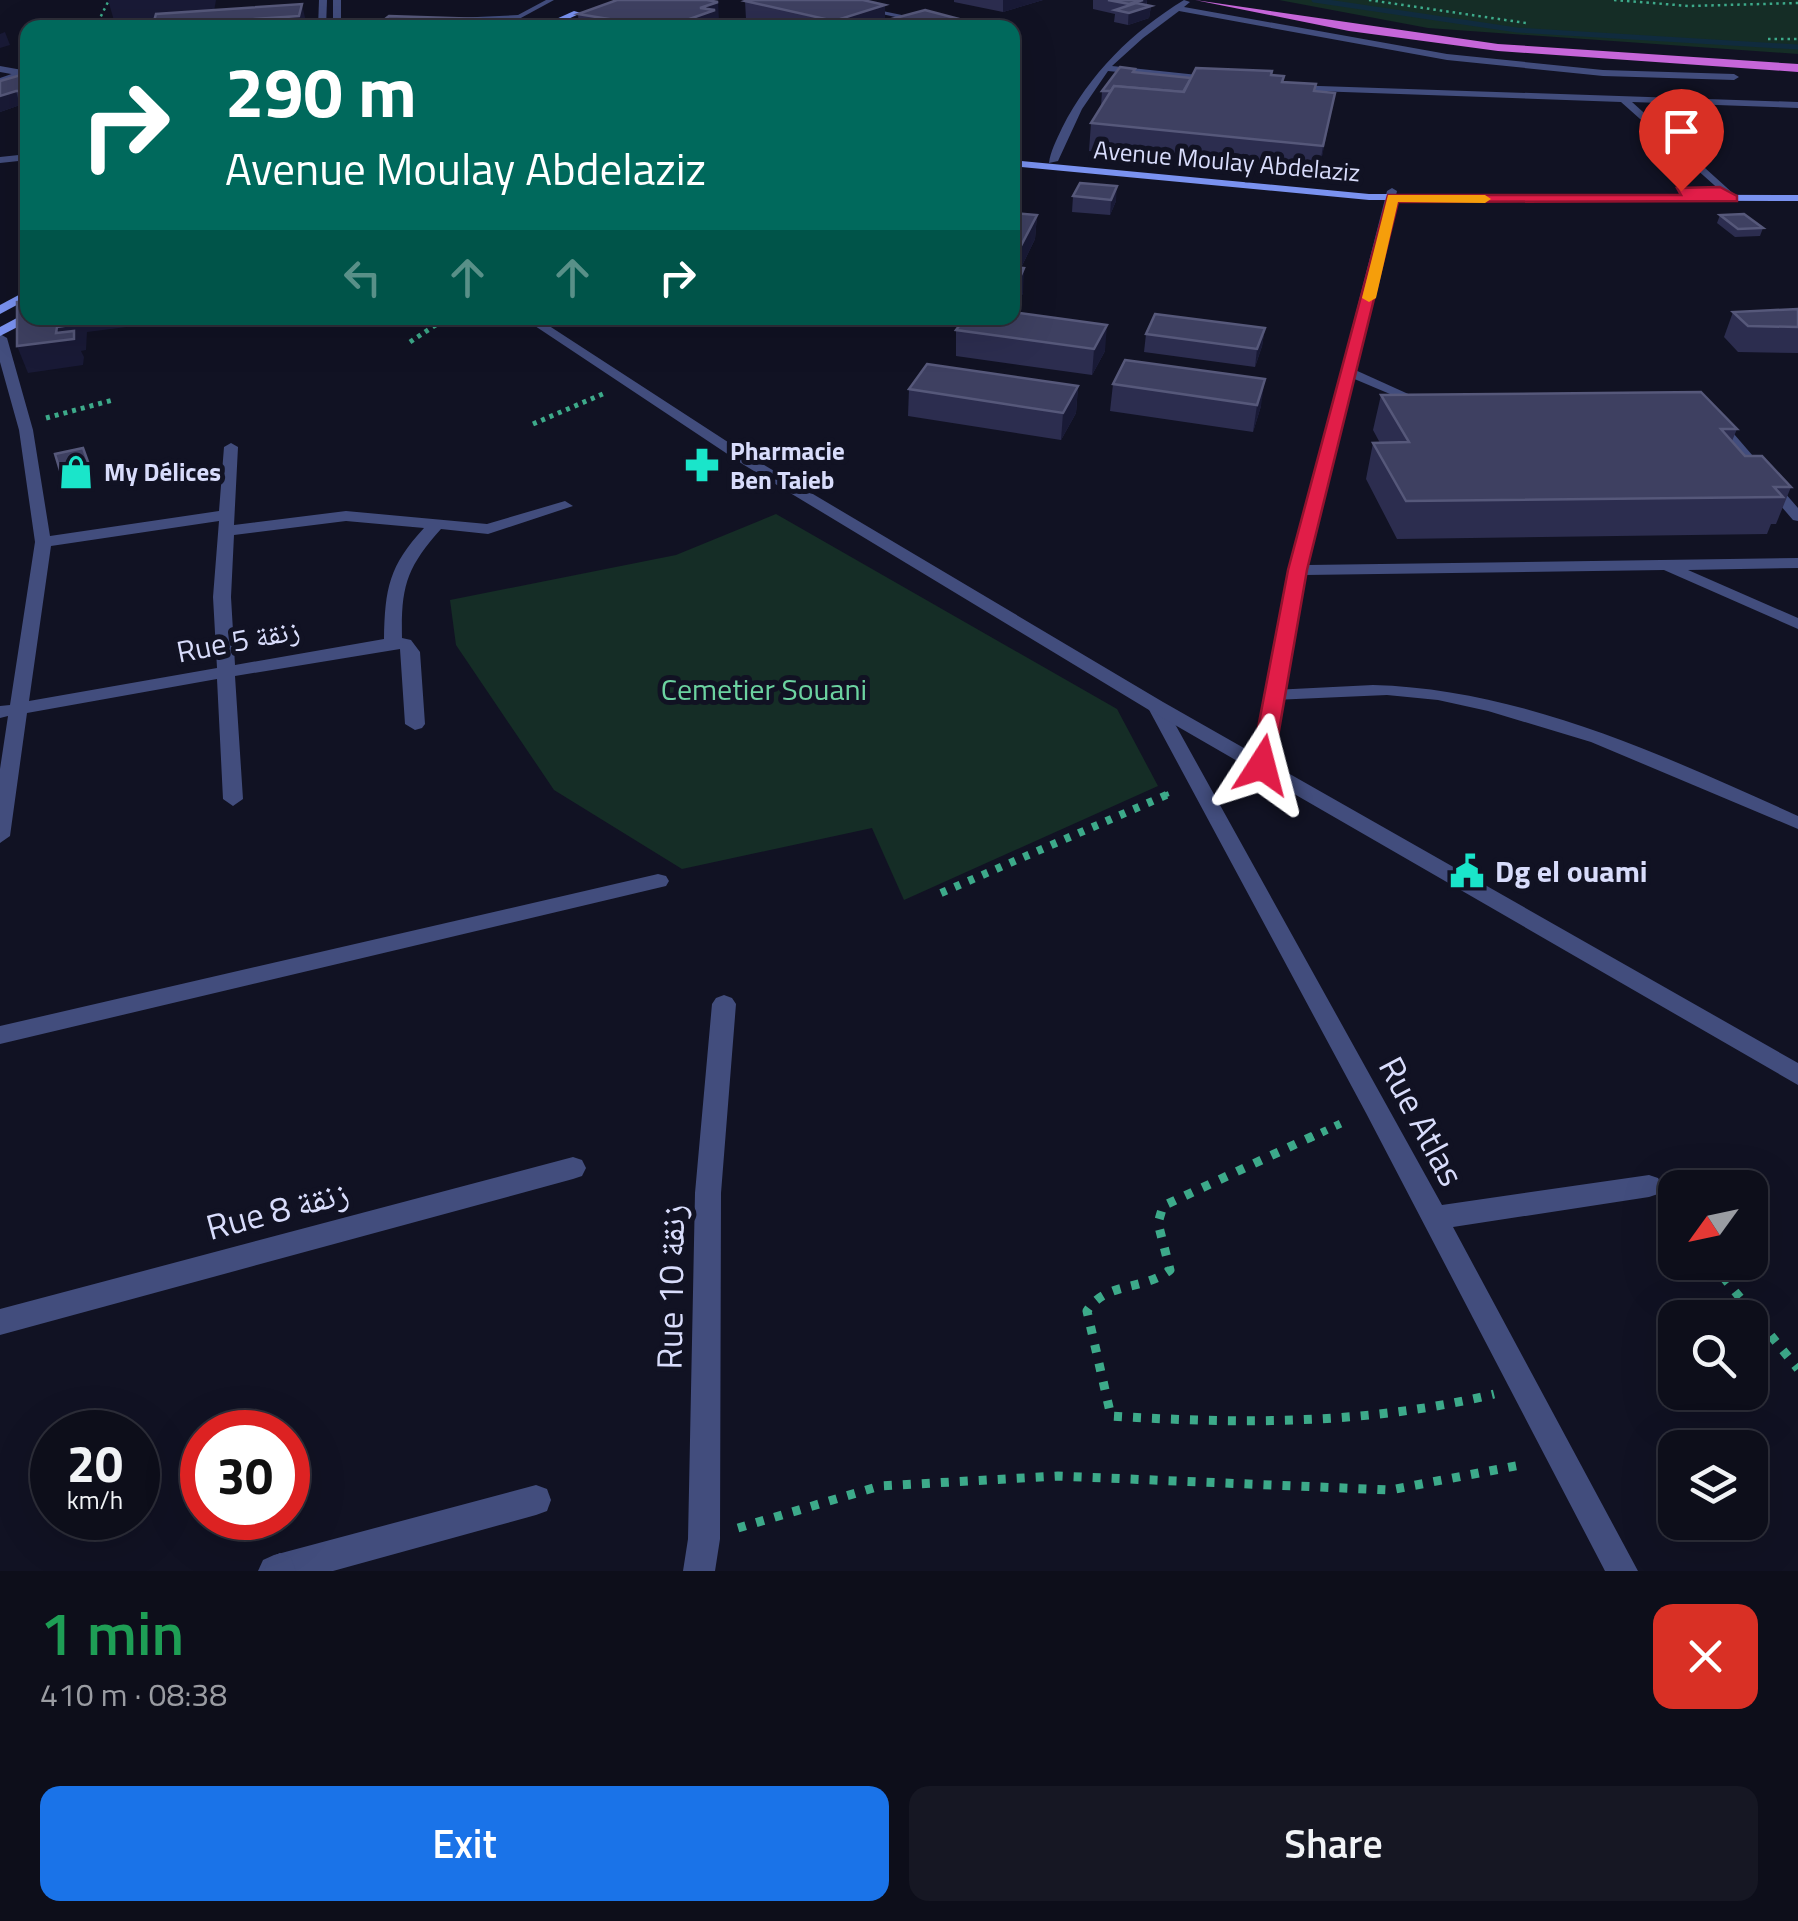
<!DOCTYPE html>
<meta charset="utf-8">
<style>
:root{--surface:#0d0e1a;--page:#161723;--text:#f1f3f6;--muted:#9a9ca2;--line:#2d2e39;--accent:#1a73e8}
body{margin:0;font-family:"Titillium Web","Noto Naskh Arabic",sans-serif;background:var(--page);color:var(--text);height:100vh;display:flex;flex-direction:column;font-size:38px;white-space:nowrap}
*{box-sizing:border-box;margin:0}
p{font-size:32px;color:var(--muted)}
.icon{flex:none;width:55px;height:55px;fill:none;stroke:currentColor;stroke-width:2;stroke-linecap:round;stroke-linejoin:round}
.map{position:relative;height:1571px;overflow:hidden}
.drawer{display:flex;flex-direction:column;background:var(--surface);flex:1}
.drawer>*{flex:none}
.top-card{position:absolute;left:20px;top:20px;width:1000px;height:305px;border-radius:20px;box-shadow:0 10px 40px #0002,0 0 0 2px var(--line);background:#00695c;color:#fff;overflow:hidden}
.needle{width:65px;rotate:237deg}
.controls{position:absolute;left:1658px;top:1170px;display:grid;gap:20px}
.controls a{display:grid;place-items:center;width:110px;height:110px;border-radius:20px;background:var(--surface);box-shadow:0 10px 40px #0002,0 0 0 2px var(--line);font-size:50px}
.speed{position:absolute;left:30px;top:1410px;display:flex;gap:20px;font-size:50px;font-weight:700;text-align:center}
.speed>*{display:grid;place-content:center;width:130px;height:130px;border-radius:50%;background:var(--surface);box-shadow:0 10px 40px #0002,0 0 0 2px var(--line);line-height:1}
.speed small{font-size:25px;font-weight:400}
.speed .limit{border:15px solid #d22;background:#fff;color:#111}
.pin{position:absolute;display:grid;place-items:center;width:85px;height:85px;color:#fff;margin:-102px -42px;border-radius:50% 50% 50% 0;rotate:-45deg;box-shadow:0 0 10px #0007}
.pin .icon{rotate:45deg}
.me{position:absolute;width:110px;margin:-55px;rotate:9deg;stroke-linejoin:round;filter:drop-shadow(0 0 8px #0008)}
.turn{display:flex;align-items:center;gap:35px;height:210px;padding:0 40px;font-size:45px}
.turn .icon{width:130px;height:130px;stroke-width:2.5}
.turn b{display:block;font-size:70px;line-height:85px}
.lanes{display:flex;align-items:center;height:95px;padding:0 40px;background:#0003;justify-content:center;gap:50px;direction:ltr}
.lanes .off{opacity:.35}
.round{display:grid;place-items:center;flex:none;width:105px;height:105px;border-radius:20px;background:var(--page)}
.overview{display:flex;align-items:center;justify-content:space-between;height:170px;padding:0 40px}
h1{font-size:60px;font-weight:600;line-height:75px;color:#1e9e55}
.cta{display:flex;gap:20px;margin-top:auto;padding:20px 40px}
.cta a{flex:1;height:115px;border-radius:20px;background:var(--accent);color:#fff;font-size:40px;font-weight:600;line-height:115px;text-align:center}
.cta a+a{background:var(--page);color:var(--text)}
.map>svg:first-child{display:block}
.green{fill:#152d26}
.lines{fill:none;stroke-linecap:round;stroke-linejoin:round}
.stream{stroke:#102b3e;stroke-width:5}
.path-far3{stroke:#3daa8a;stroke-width:2.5;stroke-dasharray:2.5 4;stroke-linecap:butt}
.path-far2{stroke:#3daa8a;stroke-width:5;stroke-dasharray:4 5;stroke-linecap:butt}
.path-far1{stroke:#3daa8a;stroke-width:8;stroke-dasharray:6 9;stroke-linecap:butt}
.path{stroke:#3daa8a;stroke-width:9;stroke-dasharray:8 11;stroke-linecap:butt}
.service{fill:#424d7d;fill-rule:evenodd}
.pedestrian{fill:#424d7d;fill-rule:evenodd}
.minor{fill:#424d7d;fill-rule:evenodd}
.tertiary{fill:#424d7d;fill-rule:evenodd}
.secondary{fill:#7a92f0;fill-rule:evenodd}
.trunk{fill:#c666d9;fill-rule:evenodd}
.wall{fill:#2c2d4f}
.shaded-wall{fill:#191a36}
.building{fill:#3e4061;stroke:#56587a;stroke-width:2.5}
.route{fill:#e11d48;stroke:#92132f;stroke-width:2.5}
.slow{fill:#f59e0b}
.labels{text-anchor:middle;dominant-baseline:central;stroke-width:10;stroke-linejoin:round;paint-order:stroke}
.far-street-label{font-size:25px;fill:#d8dcfb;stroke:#111223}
.far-poi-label{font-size:25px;font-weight:bold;fill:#d8dcfb;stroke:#111223;text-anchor:start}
.street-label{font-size:30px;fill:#d8dcfb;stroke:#111223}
.park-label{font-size:30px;fill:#6cd3a1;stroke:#111223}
.poi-label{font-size:30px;font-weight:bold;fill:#d8dcfb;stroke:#111223;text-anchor:start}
.near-street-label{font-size:35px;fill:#d8dcfb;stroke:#111223}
</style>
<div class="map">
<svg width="1798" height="1571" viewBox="0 0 1798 1571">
<rect width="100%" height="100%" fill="#111223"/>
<g class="green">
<polygon points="1279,0 1798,0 1798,54 1428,28"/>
<polygon points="776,514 1117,709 1158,786 904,900 872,828 682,869 554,790 456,645 450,600 676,555"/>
</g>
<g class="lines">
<polyline class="stream" points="1314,0 1517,30 1798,47"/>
<g class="path-far3">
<polyline points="1369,0 1526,23"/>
<polyline points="1614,0 1689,6 1798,3"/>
<polyline points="95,28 109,0"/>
<polyline points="111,28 160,24"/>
<polyline points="1768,39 1798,39"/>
</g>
<g class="path-far2">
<polyline points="410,342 446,318"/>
<polyline points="46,418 113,400"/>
<polyline points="533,424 605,393"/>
<polyline points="1165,795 1173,792"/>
</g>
<g class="path-far1">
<polyline points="941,893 1171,793"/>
<polyline points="1308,1139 1348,1120"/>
</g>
<g class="path">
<path d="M1313,1136L1163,1206L1158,1223L1170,1270C1144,1291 1106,1281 1087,1311L1111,1416C1241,1424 1367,1425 1494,1394"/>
<polyline points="1711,1262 1798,1369"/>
<polyline points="738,1528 880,1486 1058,1476 1390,1490 1526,1464"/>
</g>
<g class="service">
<polygon points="546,0 554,0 519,19 433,19 518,15"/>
<polygon points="815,0 829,0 965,28 948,28"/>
<polygon points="406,18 409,22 337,26 333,24"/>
<polygon points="1345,369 1353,369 1426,402 1416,405 1345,375"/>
<polygon points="1713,423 1734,434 1798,508 1798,521 1793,520 1724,440 1707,427"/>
<path d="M1373,685C1522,689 1665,756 1798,816V829L1591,742L1488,711L1438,700L1387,695L1273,700L1265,695L1273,690Z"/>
</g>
<polygon class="pedestrian" points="536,1485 547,1489 551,1500 547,1511 536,1515 333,1571 258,1571 263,1560 274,1555"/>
<g class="minor">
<path d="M1184,0L1190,2L1184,7L1447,54L1603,70L1734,74L1739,77L1734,80L1603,76L1447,60L1179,11L1143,38L1112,66L1217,77L1220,82L1108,71L1082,109L1058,161L1049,163C1050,152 1057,139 1062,128C1090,73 1132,32 1184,0Z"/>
<polygon points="23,70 26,75 0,84 0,78"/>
<polygon points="1290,85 1798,102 1798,108 1632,102 1736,196 1737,198 1732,201 1621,102 1287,90"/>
<polygon points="28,154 28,160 0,163 0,157"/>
<polygon points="1392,188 1397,191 1308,565 1798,558 1798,568 1688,570 1798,618 1798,629 1664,570 1305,575 1272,765 1262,771 1255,769 1252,765 1290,570 1387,191"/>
<path d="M0,334L7,338L33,430L50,536L219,511L224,447L231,443L238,447L234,525L346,511L487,524L565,501L573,506L488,534L441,529C406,568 401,587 402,638L411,640L420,652L425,724L422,728L415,730L405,724L400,649L235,676L243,799L233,806L223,799L217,679L27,713L10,836L0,843V769L8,716L0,718V706L10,705L35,542L19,430L0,362ZM219,521L213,597L217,668L29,701L51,546ZM346,521L424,528C389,566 385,588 384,639L235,665L231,597L234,535Z"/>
<polygon points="1156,700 1165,706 1442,1205 1649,1175 1658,1178 1662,1186 1658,1194 1649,1197 1453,1227 1638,1571 1605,1571 1366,1113 1147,706"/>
<polygon points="658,874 666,876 669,881 666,886 0,1044 0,1026"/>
<polygon points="724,995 732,998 736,1004 721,1193 720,1539 715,1571 683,1571 688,1539 695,1193 712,1004 716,998"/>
<polygon points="573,1157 582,1160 586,1168 582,1176 573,1179 0,1335 0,1309"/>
<polygon points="280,1553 291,1558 296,1571 264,1571 269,1558"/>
</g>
<g class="tertiary">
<polygon points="319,0 327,0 326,28 318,28"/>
<rect x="333" y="0" width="8" height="28"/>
<polygon points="0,66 28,71 28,77 0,72"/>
<polygon points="523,318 537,318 754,459 1163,702 1798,1063 1798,1085 1149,710 744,465"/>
</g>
<g class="secondary">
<polygon points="632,0 643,0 577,28 564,28"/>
<polygon points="574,11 581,13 549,28 536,28"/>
<polygon points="1012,160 1369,194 1798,195 1798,201 1369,200 1012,166"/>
<polygon points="28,290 28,299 0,314 0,305"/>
<polygon points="28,312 28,318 33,319 0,336 0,327"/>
</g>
<polygon class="trunk" points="1195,0 1498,44 1798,64 1798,72 1498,51 1349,31"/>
</g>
<g class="wall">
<polygon points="954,0 1043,0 1003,12 954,2"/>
<polygon points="1093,0 1147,0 1147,5 1151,6 1149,18 1128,25 1114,22 1115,14 1093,9"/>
<polygon points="745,1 885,21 993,28 783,28 746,19"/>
<polygon points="578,14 719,20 715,21 716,28 579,28"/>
<polygon points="479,19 480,28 381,28 380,23"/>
<polygon points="1135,69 1135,73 1191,78 1272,75 1284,76 1283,82 1316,84 1315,91 1335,93 1318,175 1089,151 1091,123 1101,107 1102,91"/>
<polygon points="28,73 28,105 20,105 0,112 0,81"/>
<polygon points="1080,183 1116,201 1110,215 1072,212 1073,196"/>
<polygon points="1012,213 1037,215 1035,239 1021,268 1023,293 1017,307 1012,307"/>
<polygon points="1720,215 1763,228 1760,236 1735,237 1717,223"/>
<polygon points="1798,309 1798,353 1738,352 1724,337 1733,312"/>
<polygon points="355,318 393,318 367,325"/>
<polygon points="1265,328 1262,346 1255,367 1144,352 1146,334"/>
<polygon points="956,330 1105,351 1092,375 956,356"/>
<polygon points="1113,384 1261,406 1253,432 1110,411"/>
<polygon points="1078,386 1076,413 1061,440 908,416 909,389"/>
<polygon points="1381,395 1737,429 1732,441 1745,456 1791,487 1776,524 1771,524 1767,534 1397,539 1366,479 1373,443 1380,443 1373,430"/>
</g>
<g class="shaded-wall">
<polygon points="108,0 216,0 213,17 115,24"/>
<polygon points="1003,0 1043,0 1003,12"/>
<polygon points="1143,0 1147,0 1146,7 1151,6 1149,18 1128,25 1129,4"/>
<polygon points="718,2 719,20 715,21 716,28 664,28 700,8"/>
<polygon points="302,4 306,22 305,28 256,28 255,19"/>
<polygon points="885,5 885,23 873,24 872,28 834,28 834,21"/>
<polygon points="479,19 480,28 471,28 471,26"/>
<polygon points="226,21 228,28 198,28 198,23"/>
<polygon points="5,32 10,45 0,48 0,34"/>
<polygon points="16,91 20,105 0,112 0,96"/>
<polygon points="1335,93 1330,120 1318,175 1323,146"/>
<polygon points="1117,186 1116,201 1110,215 1111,200"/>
<polygon points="1037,215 1035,239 1014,282 1012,281 1012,263"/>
<polygon points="1024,268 1023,293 1017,307 1018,282"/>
<polygon points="78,318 150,318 150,324 87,332 86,350 81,351 84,357 83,365 28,373 17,346 56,333 57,327"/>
<polygon points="366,318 393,318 367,325"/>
<polygon points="1107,325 1105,351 1092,375 1094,349"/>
<polygon points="1265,328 1262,346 1255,367 1257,349"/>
<polygon points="1265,379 1261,406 1253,432 1257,405"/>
<polygon points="1078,386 1076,413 1061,440 1063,413"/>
<polygon points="83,448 94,480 66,486 62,477"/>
</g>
<g class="building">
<polygon points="617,0 707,0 718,2 700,8 715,10 664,28 578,14"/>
<polygon points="748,0 863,0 885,5 834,21 745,1"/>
<polygon points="1108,0 1143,0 1129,4"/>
<polygon points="1136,3 1151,6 1129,13 1115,10"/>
<polygon points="302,4 299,16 255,19 256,28 225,28 226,21 198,23 198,28 152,28 156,14"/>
<polygon points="925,10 993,28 884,28 873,24"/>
<polygon points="389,16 479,19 471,26 380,23"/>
<polygon points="1120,67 1135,69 1133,72 1191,78 1183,92 1114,86 1111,91 1102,91"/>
<polygon points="1196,68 1272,71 1271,75 1284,76 1282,82 1316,84 1314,91 1335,93 1323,146 1091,123 1114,86 1184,92"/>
<polygon points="28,73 28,91 16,91 0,96 0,81"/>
<polygon points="1080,183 1117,186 1111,200 1073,196"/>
<polygon points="1012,213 1037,215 1012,263"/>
<polygon points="1744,214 1763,228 1738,229 1720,215"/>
<polygon points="1012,267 1024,268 1018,282 1012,281"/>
<polygon points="28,300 28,318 78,318 77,324 57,327 56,333 74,331 74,339 17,346 17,302"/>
<polygon points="1798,309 1798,327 1748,326 1733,312"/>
<polygon points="1012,312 1107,325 1094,349 956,330 965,318 1012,318"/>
<polygon points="1155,314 1265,328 1257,349 1146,334"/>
<polygon points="1125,360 1265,379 1257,405 1113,384"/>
<polygon points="927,364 1078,386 1063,413 909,389"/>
<polygon points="1701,392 1737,429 1721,429 1745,456 1762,456 1791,487 1774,487 1783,497 1406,501 1373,443 1409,442 1381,395"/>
<polygon points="83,448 91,470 62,477 55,454"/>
</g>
<polygon class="route" points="1720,187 1737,196 1737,201 1398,202 1307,570 1273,765 1262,772 1254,770 1251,765 1288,570 1388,195 1681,195 1677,188"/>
<polygon class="slow" points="1388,195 1485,195 1491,199 1485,203 1398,202 1376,298 1369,302 1362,298"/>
<defs>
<g id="pharmacy-bare" transform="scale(2.7)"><path d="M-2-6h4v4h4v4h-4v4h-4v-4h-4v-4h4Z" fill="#1ae5ca" stroke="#111223" stroke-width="2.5" paint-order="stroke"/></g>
<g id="shop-bare" transform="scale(2.7)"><path d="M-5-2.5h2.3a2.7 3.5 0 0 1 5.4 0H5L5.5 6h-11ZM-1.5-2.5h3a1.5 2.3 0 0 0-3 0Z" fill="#1ae5ca" stroke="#111223" stroke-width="2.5" paint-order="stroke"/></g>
<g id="civic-bare" transform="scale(2.7)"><path d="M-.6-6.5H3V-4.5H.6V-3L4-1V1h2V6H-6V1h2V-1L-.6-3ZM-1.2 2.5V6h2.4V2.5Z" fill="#1ae5ca" stroke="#111223" stroke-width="2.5" paint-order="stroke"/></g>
</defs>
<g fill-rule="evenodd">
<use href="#pharmacy-bare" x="702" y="465"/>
<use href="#shop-bare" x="76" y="472"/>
<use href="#civic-bare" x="1467" y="871"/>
</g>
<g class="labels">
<g class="far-street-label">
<text transform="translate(1227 161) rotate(5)">Avenue Moulay Abdelaziz</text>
</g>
<g class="far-poi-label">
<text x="730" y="451">Pharmacie<tspan x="730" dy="29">Ben Taieb</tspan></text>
<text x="104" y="472">My Délices</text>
</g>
<g class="street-label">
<text transform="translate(238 640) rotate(-11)">Rue 5 زنقة</text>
</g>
<g class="park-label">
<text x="764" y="689">Cemetier Souani</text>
</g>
<g class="poi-label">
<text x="1495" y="871">Dg el ouami</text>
</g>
<g class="near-street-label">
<text transform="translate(1422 1121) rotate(62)">Rue Atlas</text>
<text transform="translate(277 1209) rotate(-15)">Rue 8 زنقة</text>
<text transform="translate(670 1287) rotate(-89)">Rue 10 زنقة</text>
</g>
</g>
</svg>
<div class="controls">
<a><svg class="needle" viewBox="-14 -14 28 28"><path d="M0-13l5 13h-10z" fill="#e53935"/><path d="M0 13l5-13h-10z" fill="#9a9ca2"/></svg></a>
<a><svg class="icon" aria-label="search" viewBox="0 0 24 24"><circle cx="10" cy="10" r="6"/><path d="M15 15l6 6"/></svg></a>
<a><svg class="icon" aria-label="layers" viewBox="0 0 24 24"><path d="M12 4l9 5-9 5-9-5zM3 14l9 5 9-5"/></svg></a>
</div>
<div class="speed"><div>20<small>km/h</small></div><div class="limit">30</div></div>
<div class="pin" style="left:1681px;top:191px;background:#d93025"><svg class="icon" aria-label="arrive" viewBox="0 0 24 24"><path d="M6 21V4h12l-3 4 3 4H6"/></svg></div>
<svg class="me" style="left:1262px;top:765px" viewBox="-20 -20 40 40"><path d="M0-17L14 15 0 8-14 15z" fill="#e11d48" stroke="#fff" stroke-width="4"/></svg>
<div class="top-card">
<div class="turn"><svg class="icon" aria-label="right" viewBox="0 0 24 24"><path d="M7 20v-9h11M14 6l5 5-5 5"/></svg><div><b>290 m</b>Avenue Moulay Abdelaziz</div></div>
<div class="lanes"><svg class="icon off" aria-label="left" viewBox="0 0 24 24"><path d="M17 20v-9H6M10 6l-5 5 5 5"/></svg><svg class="icon off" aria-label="ahead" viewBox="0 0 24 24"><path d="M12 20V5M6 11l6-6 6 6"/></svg><svg class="icon off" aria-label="ahead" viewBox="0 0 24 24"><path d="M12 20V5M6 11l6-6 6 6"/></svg><svg class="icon" aria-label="right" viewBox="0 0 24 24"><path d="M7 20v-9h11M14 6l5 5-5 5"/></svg></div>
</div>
</div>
<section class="drawer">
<div class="overview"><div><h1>1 min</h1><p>410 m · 08:38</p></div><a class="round" style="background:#d93025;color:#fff"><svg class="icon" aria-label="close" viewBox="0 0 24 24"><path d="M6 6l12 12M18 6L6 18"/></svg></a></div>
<div class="cta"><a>Exit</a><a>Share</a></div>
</section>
